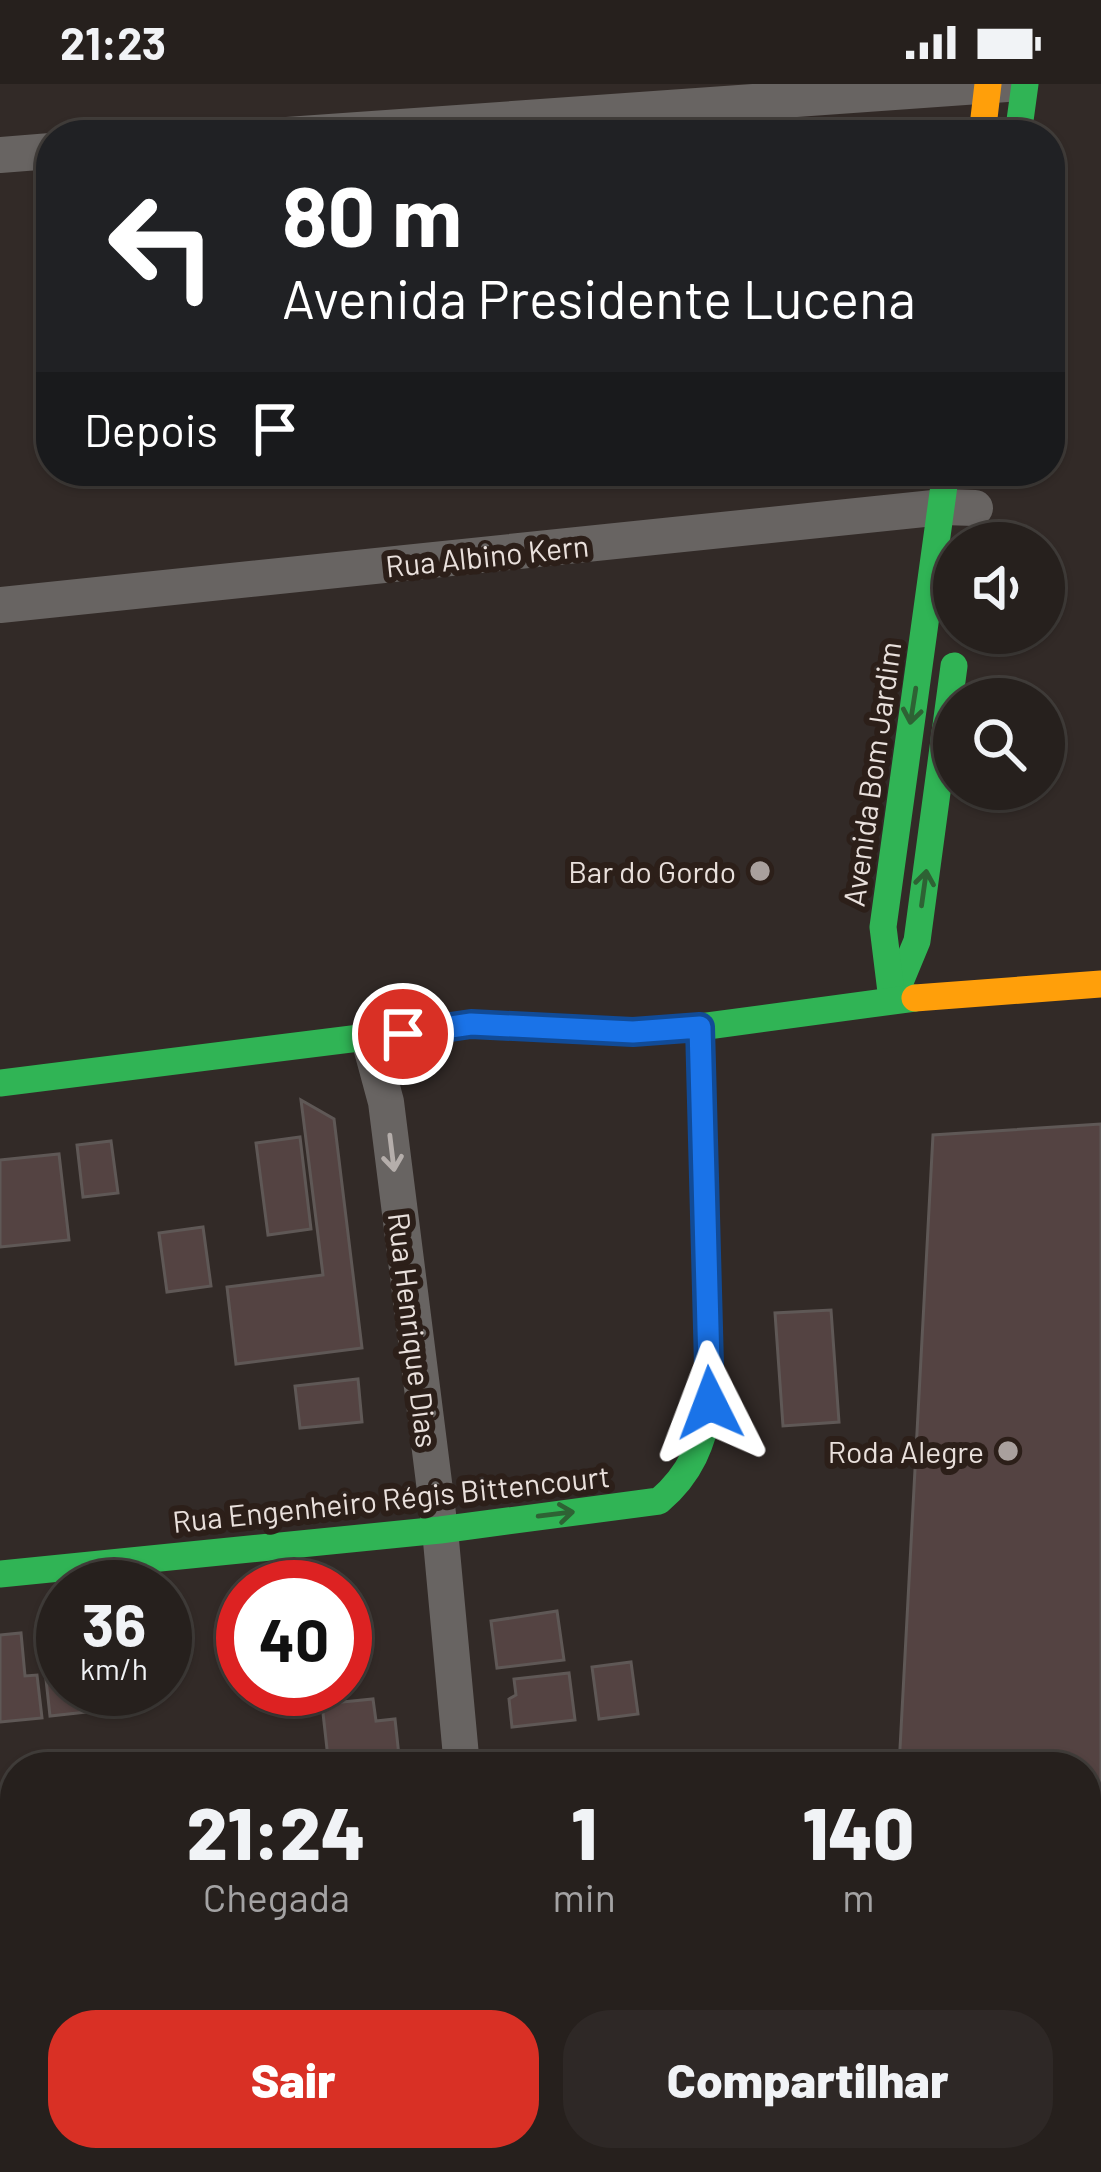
<!DOCTYPE html>
<html lang="pt">
<meta charset="utf-8">
<style>
:root{--surface:#26201d;--page:#2e2826;--text:#f1f3f6;--muted:#a4a3a4;--line:#423e3b;--accent:#d93025}
body{margin:0;font-family:Barlow,sans-serif;background:var(--page);color:var(--text);height:100vh;display:flex;flex-direction:column;font-size:45px;white-space:nowrap}
*{box-sizing:border-box;margin:0}
p{font-size:39px;color:var(--muted)}
.icon{flex:none;width:66px;height:66px;fill:none;stroke:currentColor;stroke-width:2;stroke-linecap:round;stroke-linejoin:round}
.map{position:relative;flex:1;overflow:hidden}
.drawer{position:absolute;left:0px;top:1668px;width:1101px;height:420px;display:flex;flex-direction:column;background:var(--surface);border-radius:48px 48px 0 0;box-shadow:0 3px 9px #0004,0 0 0 3px var(--line)}
.drawer>*{flex:none}
.top-card{position:absolute;left:36px;top:36px;width:1029px;height:366px;border-radius:48px;box-shadow:0 3px 9px #0004,0 0 0 3px var(--line);background:#202124;color:#fff;overflow:hidden}
.tools{position:absolute;left:933px;top:438px;display:grid;gap:24px}
.tools a{display:grid;place-items:center;width:132px;height:132px;border-radius:50%;background:var(--surface);box-shadow:0 3px 9px #0004,0 0 0 3px var(--line);font-size:60px}
.speed{position:absolute;left:36px;top:1476px;display:flex;gap:24px;font-size:60px;font-weight:700;text-align:center}
.speed>*{display:grid;place-content:center;width:156px;height:156px;border-radius:50%;background:var(--surface);box-shadow:0 3px 9px #0004,0 0 0 3px var(--line);line-height:1}
.speed small{font-size:30px;font-weight:400}
.speed .limit{border:18px solid #d22;background:#fff;color:#111}
.pin{position:absolute;display:grid;place-items:center;width:102px;height:102px;color:#fff;margin:-51px;border:6px solid #fff;border-radius:50%;box-shadow:0 3px 12px #0007}
.me{position:absolute;width:132px;margin:-66px;rotate:357deg;stroke-linejoin:round;filter:drop-shadow(0 0 9px #0008)}
.turn{display:flex;align-items:center;gap:42px;height:252px;padding:0 48px;font-size:54px}
.turn .icon{width:156px;height:156px;stroke-width:2.5}
.turn b{display:block;font-size:84px;line-height:102px}
.then{display:flex;align-items:center;height:114px;padding:0 48px;background:#0003;gap:24px;font-size:45px}
.eta{display:flex;justify-content:space-evenly;align-items:center;height:204px;text-align:center}
.eta b{font-size:72px;font-weight:800;line-height:84px}
.cta{display:flex;gap:24px;margin-top:auto;padding:24px 48px}
.cta a{flex:1;height:138px;border-radius:48px;background:var(--accent);color:#fff;font-size:48px;font-weight:800;line-height:138px;text-align:center}
.cta a+a{background:var(--page);color:var(--text)}
.status{display:flex;justify-content:space-between;align-items:center;height:84px;padding:0 60px;background:var(--surface);direction:ltr}
.status svg{height:33px;fill:currentColor}
.map>svg:first-child{display:block}
.building{fill:#544342;stroke:#5f5856;stroke-width:3}
.lines{fill:none;stroke-linecap:round;stroke-linejoin:round}
.street{stroke:#686462;stroke-width:36}
.fast{stroke:#30b455;stroke-width:27}
.slow{stroke:#ff9f0a;stroke-width:27}
.oneway{stroke:#2e6234}
.oneway2{stroke:#b5aeab}
.route-casing{stroke:#114b97;stroke-width:30}
.route{stroke:#1a73e8;stroke-width:21}
.poi-dot{fill:#a9a09d;stroke:#2c1f19;stroke-width:4.5}
.labels{text-anchor:middle;dominant-baseline:central;stroke-width:12;stroke-linejoin:round;paint-order:stroke}
.street-label{font-size:30px;fill:#e9e0dc;stroke:#2c1f19}
.poi-label{font-size:30px;fill:#e9e0dc;stroke:#2c1f19;text-anchor:end}
</style>
<div class="status"><b>21:23</b><svg viewBox="0 0 49 12"><path d="M0 12V9h3v3zM5 12V6h3v6zM10 12V3h3v9zM15 12V0h3v12zM26 1h20v11H26zM47 4h2v5h-2z"/></svg></div>
<div class="map">
<svg width="1101" height="2088" viewBox="0 0 1101 2088">
<rect width="100%" height="100%" fill="#322a27"/>
<g class="building">
<polygon points="301,1016 334,1035 362,1264 236,1280 227,1203 323,1191"/>
<polygon points="1101,1040 1101,2088 1013,2088 1003,2073 1086,2073 1086,1683 899,1683 933,1051"/>
<polygon points="300,1053 311,1145 268,1151 256,1059"/>
<polygon points="111,1057 118,1109 83,1113 77,1061"/>
<polygon points="59,1070 69,1156 0,1163 0,1076"/>
<polygon points="203,1143 211,1202 167,1208 159,1149"/>
<polygon points="831,1226 839,1338 783,1342 775,1229"/>
<polygon points="358,1295 362,1338 300,1344 295,1302"/>
<polygon points="557,1527 564,1576 497,1584 491,1537"/>
<polygon points="21,1549 25,1592 37,1591 42,1634 0,1638 0,1551"/>
<polygon points="631,1578 638,1630 599,1635 592,1583"/>
<polygon points="63,1584 63,1605 121,1605 123,1624 50,1632 45,1586"/>
<polygon points="569,1589 575,1636 512,1643 509,1615 516,1611 514,1595"/>
<polygon points="373,1615 376,1637 395,1635 399,1672 383,1674 384,1683 329,1683 322,1620"/>
<polygon points="267,1675 267,1683 230,1683 230,1679"/>
<polygon points="15,1750 15,1786 0,1787 0,1751"/>
<polygon points="168,2073 250,2073 251,2088 169,2088"/>
</g>
<g class="lines">
<g class="street">
<polyline points="287,51 1007,0"/>
<polyline points="0,71 51,67"/>
<polyline points="0,521 943,423 975,424"/>
<polyline points="369,955 386,1018 440,1446 462,1683"/>
<polyline points="0,1915 15,1913"/>
<polyline points="110,2073 112,2088"/>
<polyline points="503,2073 505,2088"/>
</g>
<g class="fast">
<polyline points="1018,51 1025,0"/>
<polyline points="895,910 917,857 954,582"/>
<polyline points="892,916 883,843 946,387"/>
<polyline points="0,999 471,940 633,948 700,943 915,914"/>
<path d="M0,1490L440,1446L659,1417C691,1390 703,1359 710,1319L700,943"/>
</g>
<g class="slow">
<polyline points="982,51 988,0"/>
<polyline points="915,914 1101,900"/>
</g>
</g>
<defs><path id="oneway-shaft" d="M-6 0H5M1.5-3L5.5 0L1.5 3" fill="none" stroke-width="1.6" stroke-linecap="round" stroke-linejoin="round" transform="scale(3)"/></defs>
<g class="oneway">
<use href="#oneway-shaft" transform="translate(913 622) rotate(99)"/>
<use href="#oneway-shaft" transform="translate(924 804) rotate(-82)"/>
<use href="#oneway-shaft" transform="translate(556 1430) rotate(-7)"/>
</g>
<use class="oneway2" href="#oneway-shaft" transform="translate(392 1069) rotate(83)"/>
<g class="lines">
<g class="route-casing">
<polyline id="route" points="403,950 471,940 633,948 700,943 710,1319"/>
</g>
<use href="#route" class="route"/>
</g>
<g class="poi-dot">
<circle cx="760" cy="787" r="12"/>
<circle cx="1008" cy="1367" r="12"/>
</g>
<g class="labels">
<g class="street-label">
<text transform="translate(487 471) rotate(-6)">Rua Albino Kern</text>
<text transform="translate(871 690) rotate(-82)">Avenida Bom Jardim</text>
<text transform="translate(414 1246) rotate(83)">Rua Henrique Dias</text>
<text transform="translate(391 1414) rotate(-6)">Rua Engenheiro Régis Bittencourt</text>
</g>
<g class="poi-label">
<text x="736" y="787">Bar do Gordo</text>
<text x="984" y="1367">Roda Alegre</text>
</g>
</g>
</svg>
<div class="tools">
<a><svg class="icon" aria-label="sound" viewBox="0 0 24 24"><path d="M4 9h4l5-4v14l-5-4H4zM17 9q2 3 0 6"/></svg></a>
<a><svg class="icon" aria-label="search" viewBox="0 0 24 24"><circle cx="10" cy="10" r="6"/><path d="M15 15l6 6"/></svg></a>
</div>
<div class="speed"><div>36<small>km/h</small></div><div class="limit">40</div></div>
<div class="pin" style="left:403px;top:950px;background:#d93025"><svg class="icon" aria-label="arrive" viewBox="0 0 24 24"><path d="M6 21V4h12l-3 4 3 4H6"/></svg></div>
<svg class="me" style="left:710px;top:1319px" viewBox="-20 -20 40 40"><path d="M0-17L14 15 0 8-14 15z" fill="#1a73e8" stroke="#fff" stroke-width="4"/></svg>
<div class="top-card">
<div class="turn"><svg class="icon" aria-label="left" viewBox="0 0 24 24"><path d="M17 20v-9H6M10 6l-5 5 5 5"/></svg><div><b>80 m</b>Avenida Presidente Lucena</div></div>
<div class="then">Depois<svg class="icon" aria-label="arrive" viewBox="0 0 24 24"><path d="M6 21V4h12l-3 4 3 4H6"/></svg></div>
</div>
<section class="drawer">
<div class="eta">
<div><b>21:24</b><p>Chegada</p></div>
<div><b>1</b><p>min</p></div>
<div><b>140</b><p>m</p></div>
</div>
<div class="cta"><a>Sair</a><a>Compartilhar</a></div>
</section>
</div>
